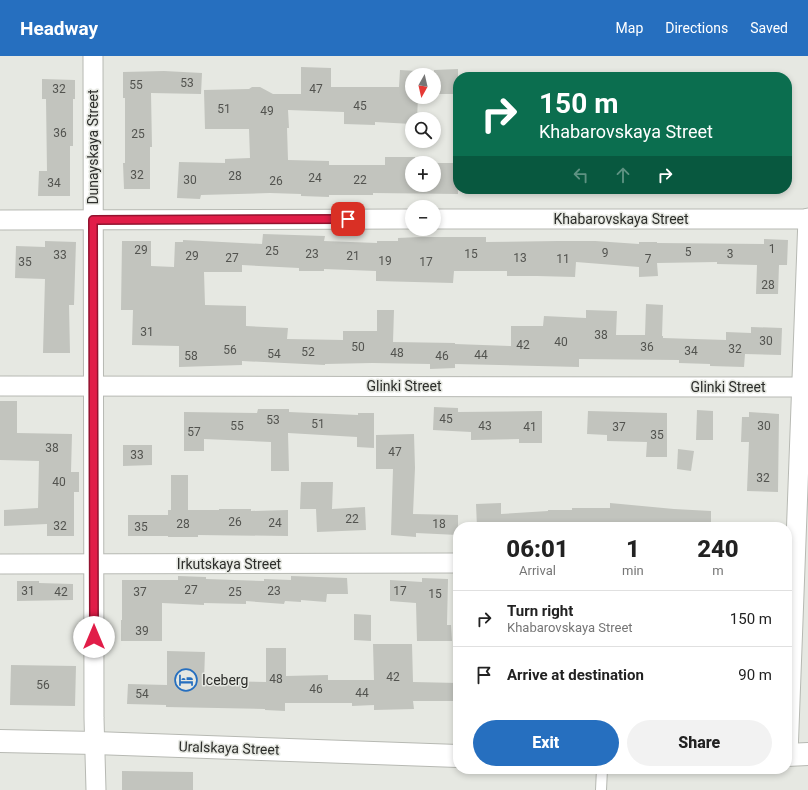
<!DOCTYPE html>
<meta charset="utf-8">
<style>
:root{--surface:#fff;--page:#f2f2f2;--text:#222;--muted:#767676;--line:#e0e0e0;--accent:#266fbf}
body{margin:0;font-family:Roboto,sans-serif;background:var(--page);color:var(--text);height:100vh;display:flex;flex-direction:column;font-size:15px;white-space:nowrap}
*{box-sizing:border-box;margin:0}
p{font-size:13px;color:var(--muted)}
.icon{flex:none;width:22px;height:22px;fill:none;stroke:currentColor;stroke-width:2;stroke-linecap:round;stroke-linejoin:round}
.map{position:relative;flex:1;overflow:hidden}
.side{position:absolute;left:453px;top:466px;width:339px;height:252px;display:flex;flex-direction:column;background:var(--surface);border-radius:16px;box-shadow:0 2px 6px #0003}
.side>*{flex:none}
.hud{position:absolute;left:453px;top:16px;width:339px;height:122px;border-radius:16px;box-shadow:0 2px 6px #0003;background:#0b6e4f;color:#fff;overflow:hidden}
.needle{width:26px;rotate:188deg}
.controls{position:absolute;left:405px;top:12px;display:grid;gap:8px}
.controls a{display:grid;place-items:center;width:36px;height:36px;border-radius:50%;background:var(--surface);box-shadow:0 2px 6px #0003;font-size:20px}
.pin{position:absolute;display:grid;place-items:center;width:34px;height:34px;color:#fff;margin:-17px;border-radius:8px;box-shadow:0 2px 6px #0006}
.me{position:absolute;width:44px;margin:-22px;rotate:0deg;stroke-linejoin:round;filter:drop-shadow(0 0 3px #0008)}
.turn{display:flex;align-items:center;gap:14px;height:84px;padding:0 20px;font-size:18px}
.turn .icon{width:52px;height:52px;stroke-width:2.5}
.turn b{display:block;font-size:28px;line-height:34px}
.lanes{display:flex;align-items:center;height:38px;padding:0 20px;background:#0003;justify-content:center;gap:20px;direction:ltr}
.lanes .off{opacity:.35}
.eta{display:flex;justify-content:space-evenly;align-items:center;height:68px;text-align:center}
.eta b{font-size:24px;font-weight:800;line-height:28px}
.action{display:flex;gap:8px;margin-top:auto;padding:8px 20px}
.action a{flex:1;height:46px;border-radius:24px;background:var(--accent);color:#fff;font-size:16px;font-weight:800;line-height:46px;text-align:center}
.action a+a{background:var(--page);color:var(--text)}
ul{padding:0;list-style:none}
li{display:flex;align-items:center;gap:12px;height:56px;padding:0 20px;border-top:1px solid var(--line)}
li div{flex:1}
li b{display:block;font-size:15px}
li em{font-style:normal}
header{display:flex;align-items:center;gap:24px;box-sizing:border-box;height:56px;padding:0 20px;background:var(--accent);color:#fff}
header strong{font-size:19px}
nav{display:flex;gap:22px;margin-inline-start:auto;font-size:14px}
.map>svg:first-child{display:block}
.building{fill:#c2c4be;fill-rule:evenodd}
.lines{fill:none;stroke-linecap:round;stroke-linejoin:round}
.service-casing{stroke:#b7b9b3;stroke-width:12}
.minor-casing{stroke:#b7b9b3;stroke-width:21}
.secondary-casing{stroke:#b7b9b3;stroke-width:24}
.service{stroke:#fff;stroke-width:10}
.minor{stroke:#fff;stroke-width:19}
.secondary{stroke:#fff;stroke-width:22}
.route-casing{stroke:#92132f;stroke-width:10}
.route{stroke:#e11d48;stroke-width:7}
.labels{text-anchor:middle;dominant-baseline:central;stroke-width:3;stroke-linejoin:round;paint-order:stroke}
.number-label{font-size:12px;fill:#52534f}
.street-label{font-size:14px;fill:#2c2d2a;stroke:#e6e8e2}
.poi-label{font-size:14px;fill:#2c2d2a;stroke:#e6e8e2;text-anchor:start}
</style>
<header>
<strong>Headway</strong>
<nav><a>Map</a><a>Directions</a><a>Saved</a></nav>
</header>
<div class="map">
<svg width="808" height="734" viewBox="0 0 808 734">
<rect width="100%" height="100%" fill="#e6e8e2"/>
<g class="building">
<path d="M301,11L331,12V31H399L400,14L434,16V14L458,13V38H434V19H412V41H418L417,63H412V68L375,66V69L344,68V56L288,54L289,72H287L288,104L329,105V109H385V101H415V107H457L458,138L373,137V139H329V141L301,140V138L270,137L201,139L200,143L177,142L179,106L225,107V103L250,102L249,73H205L204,34L249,33L252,31H260L273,38H301ZM412,107H434V129H412Z"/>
<polygon points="164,15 202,17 201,38 151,37 152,91 150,91 150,133 124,133 123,107 125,107 125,42 123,42 123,16"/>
<polygon points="42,23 75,24 75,43 73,43 73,90 70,90 70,140 38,140 39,115 47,115 46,43 42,43"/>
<polygon points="263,178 325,180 324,185 377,187 377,185 398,185 398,182 419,181 486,181 486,186 558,185 595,185 639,188 639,186 657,186 657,187 764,188 764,183 788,184 787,209 779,209 778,238 756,238 757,209 717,208 717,206 657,207 658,220 639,221 639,211 576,206 575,221 537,220 507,220 507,215 454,215 453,227 376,225 376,215 324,213 324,215 299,215 299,212 242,209 242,216 204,216 205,249 246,250 246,270 288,272 287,283 343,284 343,275 377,275 377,254 394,254 393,286 455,287 455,288 511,290 511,270 543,270 544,260 586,262 586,254 617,255 616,279 645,279 646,248 663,249 662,280 663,280 663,282 726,284 726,276 751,277 751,271 782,272 781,299 745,298 744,311 710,310 710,308 679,307 679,304 579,303 579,311 455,308 455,312 430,313 430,308 372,307 325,308 325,309 242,305 242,309 179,311 179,290 132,289 133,254 121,254 122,185 151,185 151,210 174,211 175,186 183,186 183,184 262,188"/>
<polygon points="45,185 76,186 74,249 69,249 70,297 43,297 45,223 15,222 16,190 45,191"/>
<polygon points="0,345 17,345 17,377 72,378 71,416 79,416 79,436 74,436 74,480 47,480 47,468 4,470 4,454 38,452 39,405 0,404"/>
<polygon points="434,351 458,352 458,356 542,355 542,387 519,387 519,383 471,384 471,376 433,374"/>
<polygon points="258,353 289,353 289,356 358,359 358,357 374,357 374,392 357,391 357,381 288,377 289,415 271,415 271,386 204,383 204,395 184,395 184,356 257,357"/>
<polygon points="697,354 713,355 713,384 696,384"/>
<polygon points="588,355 667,357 667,401 646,401 647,386 607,385 607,379 587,378"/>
<polygon points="749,356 779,358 778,436 747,435 749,386 741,386 742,361 749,361"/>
<polygon points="414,378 415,412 413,458 458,459 458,479 416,477 416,481 391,479 393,413 376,413 376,379"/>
<polygon points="123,389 152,389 152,409 123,410"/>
<polygon points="678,393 694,395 691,415 677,413"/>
<polygon points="171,419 188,419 188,454 219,454 219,453 251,453 251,455 288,454 288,480 198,479 198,481 168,481 168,480 128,480 128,459 168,459 168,454 171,454"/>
<polygon points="301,426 333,426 332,453 365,451 366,474 317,476 316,453 300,453"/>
<polygon points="501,447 501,458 548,455 548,454 572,454 572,452 610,452 610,447 674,453 711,455 711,471 477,471 476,448"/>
<polygon points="178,520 206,521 206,523 264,525 264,523 291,524 291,520 347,522 348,538 327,538 326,546 301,544 301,546 285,545 284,548 246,545 246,548 204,547 204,549 162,547 162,585 121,585 121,564 122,564 122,524 178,524"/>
<polygon points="422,522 448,523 447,569 451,569 452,585 417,585 416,547 390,545 390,524 422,526"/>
<polygon points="17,525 39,525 39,527 73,528 73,544 17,545"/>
<polygon points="354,558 371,559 371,585 354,584"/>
<polygon points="373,588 412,588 413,626 458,627 458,645 413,645 414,653 374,654 374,649 352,650 352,647 285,647 285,655 265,654 265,653 166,651 166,649 127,648 128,628 167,629 167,595 205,596 204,625 266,626 266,592 286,592 286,620 328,619 328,624 374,624"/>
<polygon points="11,609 76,610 75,650 10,649"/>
<polygon points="122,715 193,716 193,734 122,734"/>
</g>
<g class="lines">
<g class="service-casing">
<polyline id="service" points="601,734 602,713"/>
</g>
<g class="minor-casing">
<g id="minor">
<polyline points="93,0 94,662 96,734"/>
<polyline points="434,163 808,163"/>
<polyline points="0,164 412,163"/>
<polyline points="0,330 808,331"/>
<polyline points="0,508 458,507"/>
<polyline points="788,699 808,162"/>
</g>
</g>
<g class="secondary-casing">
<g id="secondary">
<polyline points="0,685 95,687 458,700"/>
<polyline points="787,699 808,698"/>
</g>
</g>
<use href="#service" class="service"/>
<use href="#minor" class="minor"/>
<use href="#secondary" class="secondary"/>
</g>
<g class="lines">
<g class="route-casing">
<polyline id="route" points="94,581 93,164 348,163"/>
</g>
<use href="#route" class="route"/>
</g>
<defs>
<g id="hotel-ring" transform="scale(1.15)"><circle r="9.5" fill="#e6e8e2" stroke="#266fbf" stroke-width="1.5"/><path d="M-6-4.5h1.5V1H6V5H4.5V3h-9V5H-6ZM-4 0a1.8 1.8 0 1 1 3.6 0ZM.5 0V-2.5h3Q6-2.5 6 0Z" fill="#266fbf"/></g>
</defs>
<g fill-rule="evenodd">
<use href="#hotel-ring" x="186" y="624"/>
</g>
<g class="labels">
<g class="number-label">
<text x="187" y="27">53</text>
<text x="136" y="29">55</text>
<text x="59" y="33">32</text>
<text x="316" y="33">47</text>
<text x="360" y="50">45</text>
<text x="224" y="53">51</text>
<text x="267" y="55">49</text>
<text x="60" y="77">36</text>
<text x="138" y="78">25</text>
<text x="137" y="119">32</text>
<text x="235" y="120">28</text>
<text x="315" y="122">24</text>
<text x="190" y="124">30</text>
<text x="360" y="124">22</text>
<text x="276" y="125">26</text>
<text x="54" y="127">34</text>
<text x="772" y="193">1</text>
<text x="141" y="194">29</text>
<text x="272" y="195">25</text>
<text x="688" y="196">5</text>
<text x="605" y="197">9</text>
<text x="312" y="198">23</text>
<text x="471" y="198">15</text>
<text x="730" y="198">3</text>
<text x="60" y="199">33</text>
<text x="192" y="200">29</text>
<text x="353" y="200">21</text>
<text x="232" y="202">27</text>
<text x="520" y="202">13</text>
<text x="563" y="203">11</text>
<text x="648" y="203">7</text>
<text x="385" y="205">19</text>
<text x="25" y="206">35</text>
<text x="426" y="206">17</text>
<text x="768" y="229">28</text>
<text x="147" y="276">31</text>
<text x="601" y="279">38</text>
<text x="766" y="285">30</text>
<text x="561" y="286">40</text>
<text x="523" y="289">42</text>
<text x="358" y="291">50</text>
<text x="647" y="291">36</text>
<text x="735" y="293">32</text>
<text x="230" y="294">56</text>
<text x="691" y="295">34</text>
<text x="308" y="296">52</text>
<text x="397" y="297">48</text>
<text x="274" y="298">54</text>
<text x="481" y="299">44</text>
<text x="191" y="300">58</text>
<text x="442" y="300">46</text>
<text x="446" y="363">45</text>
<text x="273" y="364">53</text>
<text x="318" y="368">51</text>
<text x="237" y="370">55</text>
<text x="485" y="370">43</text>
<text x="764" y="370">30</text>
<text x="530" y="371">41</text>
<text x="619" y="371">37</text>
<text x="194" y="376">57</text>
<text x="657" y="379">35</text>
<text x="52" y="392">38</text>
<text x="395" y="396">47</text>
<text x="137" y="399">33</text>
<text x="763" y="422">32</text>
<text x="59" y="426">40</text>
<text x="352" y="463">22</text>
<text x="235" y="466">26</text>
<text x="275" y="467">24</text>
<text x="183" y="468">28</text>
<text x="439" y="468">18</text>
<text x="60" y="470">32</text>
<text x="141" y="471">35</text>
<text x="191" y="534">27</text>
<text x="28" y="535">31</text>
<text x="274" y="535">23</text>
<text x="400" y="535">17</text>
<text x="61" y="536">42</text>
<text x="140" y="536">37</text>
<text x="235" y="536">25</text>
<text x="435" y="538">15</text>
<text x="142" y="575">39</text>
<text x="393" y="621">42</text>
<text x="276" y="623">48</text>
<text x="43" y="629">56</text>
<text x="316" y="633">46</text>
<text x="362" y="637">44</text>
<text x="142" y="638">54</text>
</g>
<g class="street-label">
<text transform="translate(93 91) rotate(-90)">Dunayskaya Street</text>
<text x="621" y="163">Khabarovskaya Street</text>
<text x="404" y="330">Glinki Street</text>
<text x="728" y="331">Glinki Street</text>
<text x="229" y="508">Irkutskaya Street</text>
<text transform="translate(229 692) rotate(2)">Uralskaya Street</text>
</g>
<g class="poi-label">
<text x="202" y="624">Iceberg</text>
</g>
</g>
</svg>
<div class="controls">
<a><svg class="needle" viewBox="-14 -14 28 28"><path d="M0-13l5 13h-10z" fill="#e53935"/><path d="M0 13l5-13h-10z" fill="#767676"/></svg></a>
<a><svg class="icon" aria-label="search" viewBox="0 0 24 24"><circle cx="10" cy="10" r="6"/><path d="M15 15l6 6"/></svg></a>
<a>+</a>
<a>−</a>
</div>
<div class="pin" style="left:348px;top:163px;background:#d93025"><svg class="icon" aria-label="arrive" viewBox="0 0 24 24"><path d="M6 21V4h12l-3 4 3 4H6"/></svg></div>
<svg class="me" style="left:94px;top:581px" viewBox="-20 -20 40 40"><circle r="19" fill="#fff"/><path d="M0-13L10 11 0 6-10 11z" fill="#e11d48"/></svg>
<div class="hud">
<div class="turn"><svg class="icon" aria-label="right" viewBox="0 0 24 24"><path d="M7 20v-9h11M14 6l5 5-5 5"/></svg><div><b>150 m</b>Khabarovskaya Street</div></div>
<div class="lanes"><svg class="icon off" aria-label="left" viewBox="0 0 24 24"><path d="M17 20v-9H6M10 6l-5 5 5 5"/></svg><svg class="icon off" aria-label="ahead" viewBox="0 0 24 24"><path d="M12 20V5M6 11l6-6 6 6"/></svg><svg class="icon" aria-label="right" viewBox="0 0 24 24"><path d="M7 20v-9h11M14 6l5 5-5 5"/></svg></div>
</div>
<section class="side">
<div class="eta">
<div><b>06:01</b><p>Arrival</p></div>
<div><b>1</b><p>min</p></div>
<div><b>240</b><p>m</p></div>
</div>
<ul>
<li><svg class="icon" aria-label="right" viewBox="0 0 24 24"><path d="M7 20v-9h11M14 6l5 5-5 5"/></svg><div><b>Turn right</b><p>Khabarovskaya Street</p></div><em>150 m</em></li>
<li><svg class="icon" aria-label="arrive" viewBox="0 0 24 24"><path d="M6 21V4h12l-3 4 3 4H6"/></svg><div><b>Arrive at destination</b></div><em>90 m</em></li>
</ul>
<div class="action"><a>Exit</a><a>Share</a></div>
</section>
</div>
